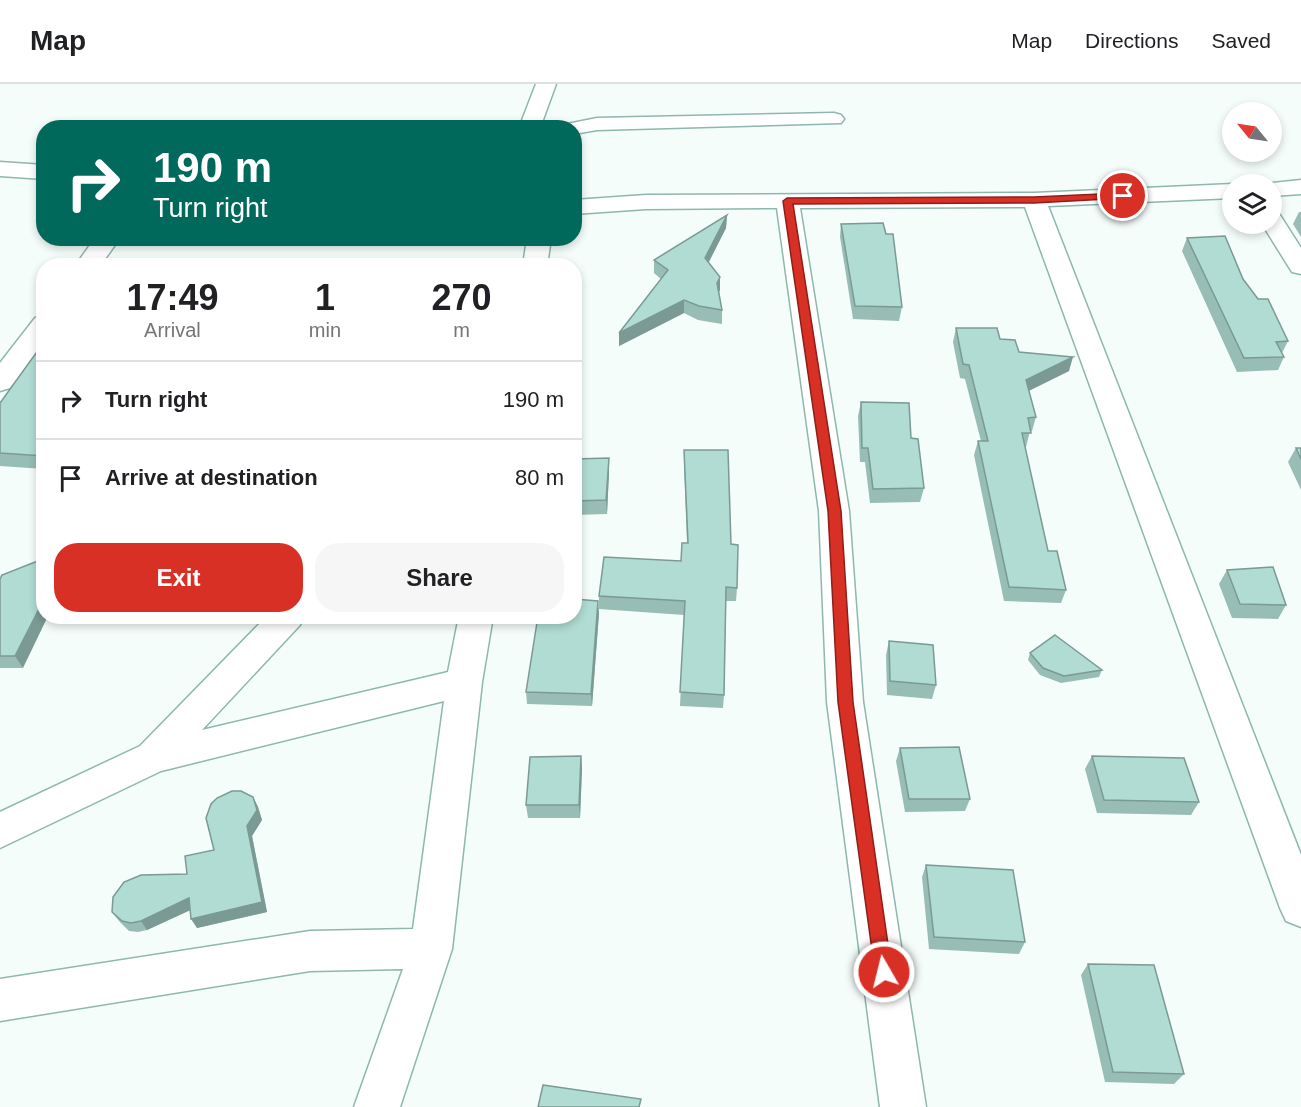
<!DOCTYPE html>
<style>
:root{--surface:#fff;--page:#f6f6f6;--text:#202124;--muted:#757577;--line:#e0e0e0;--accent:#d93025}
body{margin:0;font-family:Helvetica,sans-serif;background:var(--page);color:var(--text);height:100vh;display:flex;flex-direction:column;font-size:22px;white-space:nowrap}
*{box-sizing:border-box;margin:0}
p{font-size:20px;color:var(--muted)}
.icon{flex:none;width:33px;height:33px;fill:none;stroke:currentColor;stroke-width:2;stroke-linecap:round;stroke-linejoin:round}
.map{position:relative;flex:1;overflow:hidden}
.panel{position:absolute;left:36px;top:174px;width:546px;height:366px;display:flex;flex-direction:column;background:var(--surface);border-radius:24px;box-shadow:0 3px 9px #0003}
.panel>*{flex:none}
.hud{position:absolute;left:36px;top:36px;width:546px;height:126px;border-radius:24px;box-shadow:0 3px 9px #0003;background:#00695c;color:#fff;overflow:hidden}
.needle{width:39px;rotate:300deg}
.tools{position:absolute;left:1222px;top:18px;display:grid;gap:12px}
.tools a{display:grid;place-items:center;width:60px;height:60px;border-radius:50%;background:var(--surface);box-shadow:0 3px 9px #0003;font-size:30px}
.pin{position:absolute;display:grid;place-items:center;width:51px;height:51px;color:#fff;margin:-26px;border:3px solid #fff;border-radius:50%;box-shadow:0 2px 6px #0007}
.me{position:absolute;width:66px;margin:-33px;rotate:352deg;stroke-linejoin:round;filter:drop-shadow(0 0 4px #0008)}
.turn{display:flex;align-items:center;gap:21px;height:126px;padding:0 18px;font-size:27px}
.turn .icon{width:78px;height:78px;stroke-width:2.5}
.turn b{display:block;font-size:42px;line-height:51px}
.eta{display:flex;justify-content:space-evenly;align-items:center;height:102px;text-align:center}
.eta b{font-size:36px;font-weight:800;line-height:42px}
.primary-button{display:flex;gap:12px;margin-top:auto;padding:12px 18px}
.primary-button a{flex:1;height:69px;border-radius:24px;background:var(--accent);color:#fff;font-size:24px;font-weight:800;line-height:69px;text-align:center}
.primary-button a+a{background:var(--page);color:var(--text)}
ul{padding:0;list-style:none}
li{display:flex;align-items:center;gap:18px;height:78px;padding:0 18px;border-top:2px solid var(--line)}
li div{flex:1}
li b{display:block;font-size:22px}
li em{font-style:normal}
header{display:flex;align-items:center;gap:36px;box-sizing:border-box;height:84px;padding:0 30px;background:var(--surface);border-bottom:2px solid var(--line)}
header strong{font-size:28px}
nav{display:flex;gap:33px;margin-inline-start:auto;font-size:21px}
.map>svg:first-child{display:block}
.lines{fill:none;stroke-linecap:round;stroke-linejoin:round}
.minor-casing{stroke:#8db7af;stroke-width:3}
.minor{fill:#fff;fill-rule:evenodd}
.wall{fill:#97bdb5}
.shaded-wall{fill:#7b9a94}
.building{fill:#b0dcd3;stroke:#7b9a94;stroke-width:1.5}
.route{fill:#d93025;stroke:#8d1f18;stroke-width:1.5}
</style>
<header>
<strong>Map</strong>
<nav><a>Map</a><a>Directions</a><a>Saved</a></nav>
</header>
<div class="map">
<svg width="1301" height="1023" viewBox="0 0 1301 1023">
<rect width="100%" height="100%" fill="#f5fdfb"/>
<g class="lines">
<g class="minor-casing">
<g id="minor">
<polygon points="536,0 556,0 540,44 519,44"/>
<polygon points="834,29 841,31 844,35 841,39 597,46 574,50 574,44 564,44 567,40 597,34"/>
<polygon points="0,78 44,81 44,95 0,92"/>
<polygon points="1301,96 1301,110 1272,112 1272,100 1264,100"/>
<polygon points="1233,100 1233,114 1048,122 1301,771 1301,843 1286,837 1280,824 1025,123 800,124 849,427 863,618 926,1023 880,1023 827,618 819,427 777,124 646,125 574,130 574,116 646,111 1034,109"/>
<polygon points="1272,129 1280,131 1301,164 1301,190 1292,188 1262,140 1272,140"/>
<polygon points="95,154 120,154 100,182 75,182"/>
<polygon points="527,154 551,154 547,182 523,182"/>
<polygon points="44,232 44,259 10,304 0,307 0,279 35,234"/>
<polygon points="267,532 304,532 300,541 202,646 448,588 459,532 493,532 482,598 452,865 400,1023 354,1023 403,885 310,887 0,937 0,895 310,847 413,845 444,617 161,687 0,764 0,728 140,662"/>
</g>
</g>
<use href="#minor" class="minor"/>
</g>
<g class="wall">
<polygon points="1299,128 1301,128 1301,153 1293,140"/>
<polygon points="727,131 726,144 709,178 720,206 719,208 722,226 722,240 698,236 684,229 619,262 619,249 661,195 654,189 654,176"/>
<polygon points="841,140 902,223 899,237 853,235 840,153"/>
<polygon points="1187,154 1243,195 1288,257 1282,269 1284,273 1278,286 1237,288 1182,167"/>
<polygon points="956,244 1000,255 1019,268 1069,287 1029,307 1036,333 1032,347 1030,347 1026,363 1025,363 1048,467 1066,506 1061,519 1004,517 974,371 978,357 981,357 965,295 960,294 953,258"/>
<polygon points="44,258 44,385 0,382 0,319"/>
<polygon points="861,318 911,354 924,404 920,418 870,419 865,378 860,378 858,332"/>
<polygon points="1296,364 1301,364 1301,406 1288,378"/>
<polygon points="684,366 731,460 737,504 736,517 726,517 724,611 723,624 680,622 684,531 599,525 599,512 681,477 687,459 684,380"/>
<polygon points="574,375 609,388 607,430 574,431"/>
<polygon points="1227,486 1286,521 1278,535 1232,534 1219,500"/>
<polygon points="0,495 23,584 0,584"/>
<polygon points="599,529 592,622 527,620 526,608"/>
<polygon points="889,557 936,601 932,615 887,611 886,571"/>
<polygon points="1030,569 1102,586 1099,593 1061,599 1040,591 1028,576"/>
<polygon points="900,664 970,715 965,727 905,728 896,677"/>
<polygon points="581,672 582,685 580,734 528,734 526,721"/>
<polygon points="1092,672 1199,718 1191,731 1097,729 1085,685"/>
<polygon points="253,713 258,723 262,736 252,752 267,828 197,844 190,826 147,846 138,848 129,847 119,837 112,828 187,790 214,766"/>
<polygon points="926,781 1025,858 1019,870 929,865 922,793"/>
<polygon points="1088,880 1184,990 1174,1000 1105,998 1081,891"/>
</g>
<g class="shaded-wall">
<polygon points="727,131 726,144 704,187 705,174"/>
<polygon points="720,193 720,206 716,213 717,199"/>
<polygon points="684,216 684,229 619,262 619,249"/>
<polygon points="1073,273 1069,287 1022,310 1026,296"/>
<polygon points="609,374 609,388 607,430 606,416"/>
<polygon points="44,515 44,532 48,532 23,584 15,572"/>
<polygon points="598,517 599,529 592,622 591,610"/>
<polygon points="581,672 582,685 580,734 579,721"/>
<polygon points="253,713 258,723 262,736 252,752 267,828 197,844 191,835 247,742"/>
<polygon points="189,814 195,824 147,846 141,837"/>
</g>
<g class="building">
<polygon points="727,131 705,174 720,193 717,199 722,226 699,222 684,216 619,249 668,186 654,176"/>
<polygon points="883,139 886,150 893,150 902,223 855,222 841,140"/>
<polygon points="1225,152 1243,195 1258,215 1268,215 1288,257 1276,258 1284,273 1244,274 1187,154"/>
<polygon points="956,244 997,244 1000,255 1015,256 1019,268 1073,273 1026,296 1036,333 1028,334 1031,349 1022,349 1048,467 1057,467 1066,506 1009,503 978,357 988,357 969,281 963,280"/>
<polygon points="44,258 44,372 0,369 0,319"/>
<polygon points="861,318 909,319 911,354 918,355 924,404 873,405 868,364 862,364"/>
<polygon points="1296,364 1301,364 1301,375"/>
<polygon points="684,366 728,366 731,460 738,461 737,504 726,503 724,611 680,608 685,517 599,512 604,473 681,477 682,459 688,459"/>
<polygon points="609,374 606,416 574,417 574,375"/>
<polygon points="35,478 44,478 44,515 15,572 0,572 0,495 2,491"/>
<polygon points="1273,483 1286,521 1240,520 1227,486"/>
<polygon points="574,515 598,517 591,610 526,608 538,532 574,532"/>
<polygon points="1055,551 1102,586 1064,592 1043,584 1030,569"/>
<polygon points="889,557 933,561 936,601 890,597"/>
<polygon points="959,663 970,715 909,715 900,664"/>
<polygon points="581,672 579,721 526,721 530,673"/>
<polygon points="1092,672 1184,674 1199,718 1104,716"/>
<polygon points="232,707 241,707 253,713 257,726 247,742 262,818 191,835 189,814 141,837 131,839 122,837 112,828 113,813 124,798 141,791 187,790 185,772 214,766 206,734 211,720 217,714"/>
<polygon points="926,781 1013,786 1025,858 934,853"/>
<polygon points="1088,880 1154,881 1184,990 1113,988"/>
<polygon points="543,1001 641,1015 639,1023 538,1023"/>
</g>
<polygon class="route" points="1123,109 1127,112 1126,114 1034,119 793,120 841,427 853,618 892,888 890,894 884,897 877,894 875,888 838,618 828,427 783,117 787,114 1034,113"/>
</svg>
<div class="tools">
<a><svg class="needle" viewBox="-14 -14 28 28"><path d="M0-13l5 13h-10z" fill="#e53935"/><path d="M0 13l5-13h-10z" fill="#757577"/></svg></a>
<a><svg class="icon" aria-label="layers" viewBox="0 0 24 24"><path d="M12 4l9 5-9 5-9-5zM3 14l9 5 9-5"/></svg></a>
</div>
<div class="pin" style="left:1123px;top:112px;background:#d93025"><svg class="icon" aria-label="arrive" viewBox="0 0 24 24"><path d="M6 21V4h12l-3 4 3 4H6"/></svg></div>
<svg class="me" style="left:884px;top:888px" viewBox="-20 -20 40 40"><circle r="17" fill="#d93025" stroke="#fff" stroke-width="3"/><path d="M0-11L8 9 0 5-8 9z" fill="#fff"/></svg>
<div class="hud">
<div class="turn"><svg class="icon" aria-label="right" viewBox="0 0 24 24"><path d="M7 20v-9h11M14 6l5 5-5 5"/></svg><div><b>190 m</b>Turn right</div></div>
</div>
<section class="panel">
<div class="eta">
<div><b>17:49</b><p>Arrival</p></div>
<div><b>1</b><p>min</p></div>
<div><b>270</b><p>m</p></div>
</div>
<ul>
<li><svg class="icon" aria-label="right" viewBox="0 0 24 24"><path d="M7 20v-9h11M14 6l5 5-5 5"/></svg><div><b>Turn right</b></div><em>190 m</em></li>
<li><svg class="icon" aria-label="arrive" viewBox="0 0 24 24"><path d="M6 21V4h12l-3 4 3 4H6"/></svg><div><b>Arrive at destination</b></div><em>80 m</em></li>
</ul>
<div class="primary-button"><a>Exit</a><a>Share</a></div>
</section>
</div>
